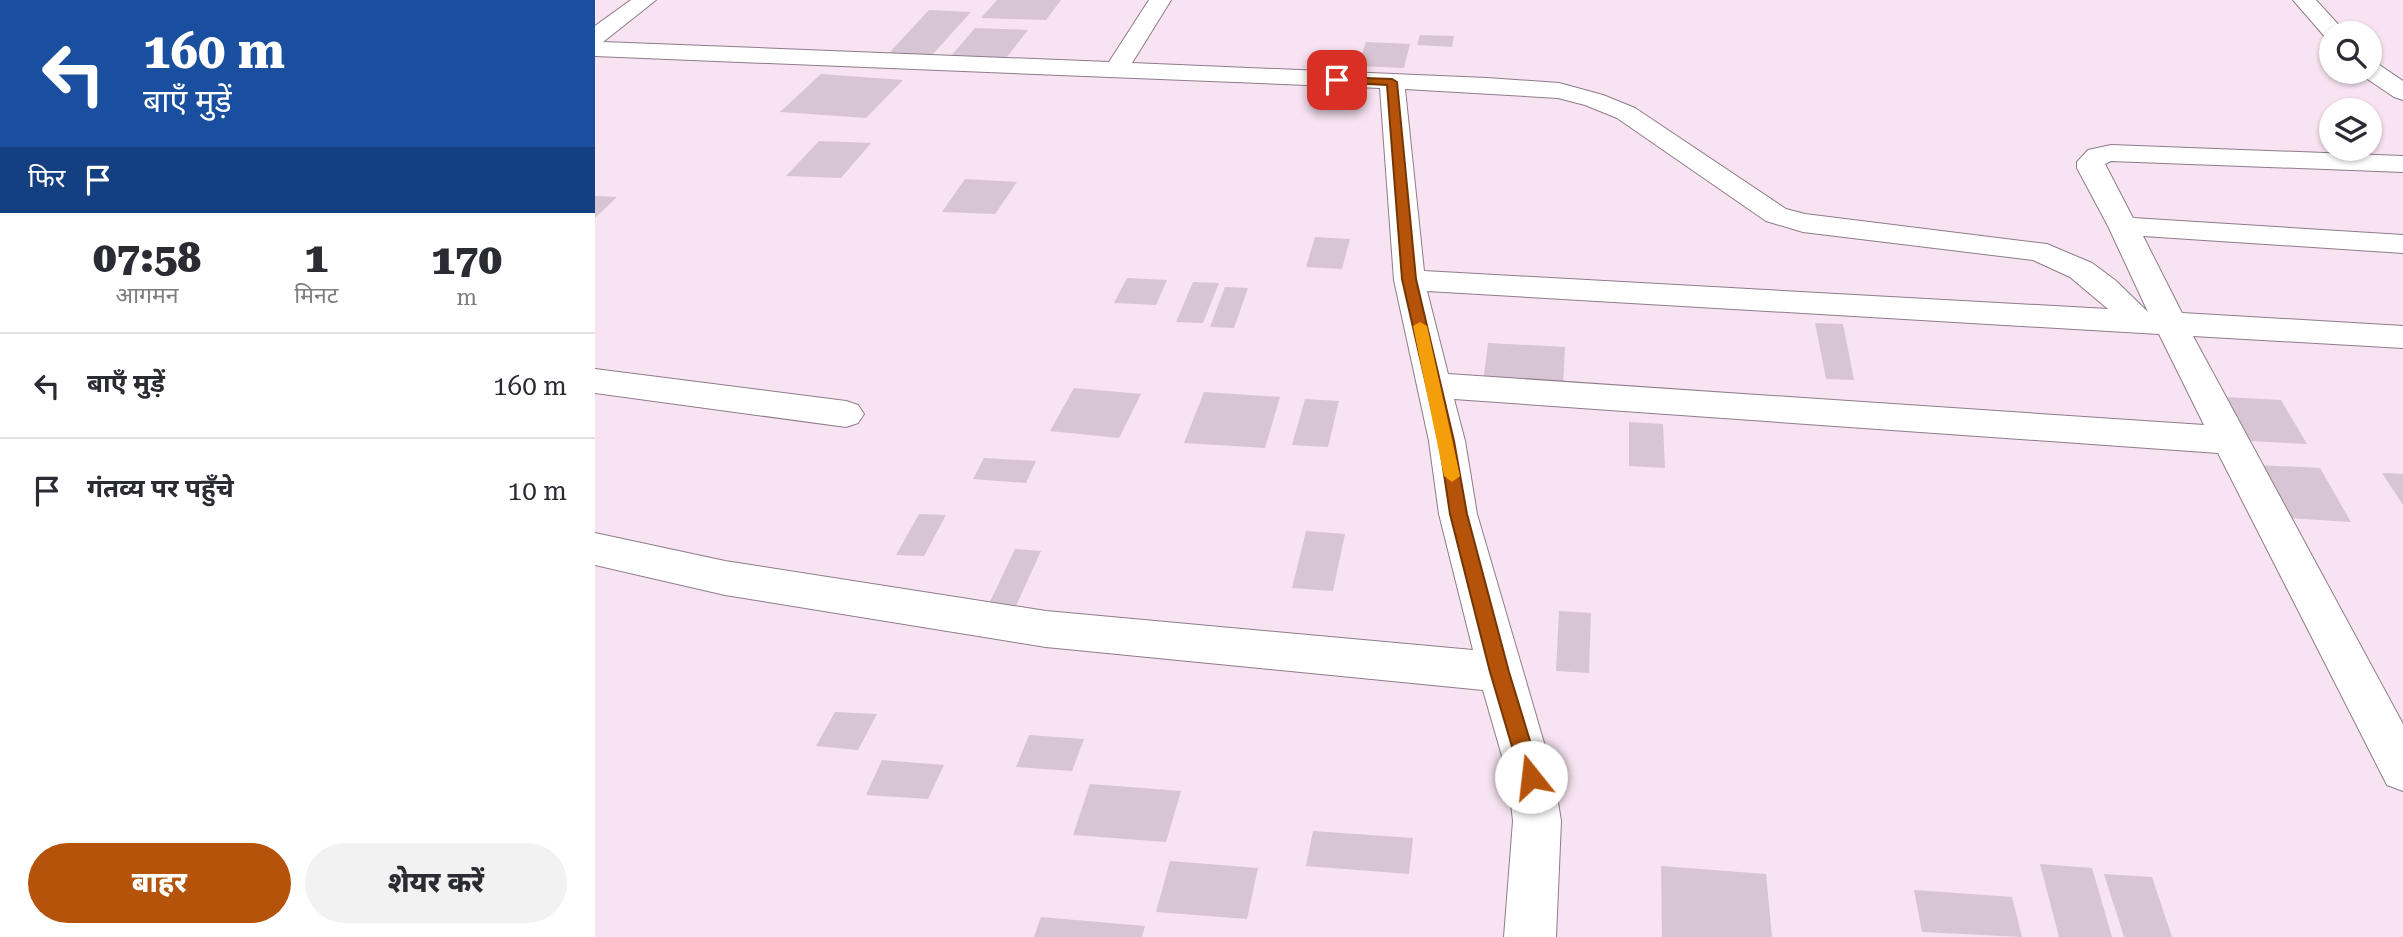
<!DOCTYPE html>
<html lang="hi">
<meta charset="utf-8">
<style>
:root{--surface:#fff;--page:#f2f2f3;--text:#2b2b33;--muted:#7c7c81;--line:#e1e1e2;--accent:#b45309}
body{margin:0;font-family:"Roboto Serif","Noto Sans Devanagari",serif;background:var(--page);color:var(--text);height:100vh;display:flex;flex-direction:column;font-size:26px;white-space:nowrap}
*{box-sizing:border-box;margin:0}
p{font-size:23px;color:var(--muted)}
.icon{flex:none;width:38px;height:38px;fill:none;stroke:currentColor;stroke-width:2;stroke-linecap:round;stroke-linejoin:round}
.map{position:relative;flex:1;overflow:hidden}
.details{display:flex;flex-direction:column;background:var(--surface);width:595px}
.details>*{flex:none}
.guide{background:#1a4fa0;color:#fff;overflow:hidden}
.controls{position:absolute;left:1724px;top:21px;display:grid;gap:14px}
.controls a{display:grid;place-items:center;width:63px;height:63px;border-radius:50%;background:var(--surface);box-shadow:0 2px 5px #0004;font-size:35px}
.pin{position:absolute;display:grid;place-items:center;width:60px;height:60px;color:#fff;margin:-30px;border-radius:14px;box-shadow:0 4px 10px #0006}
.me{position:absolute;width:77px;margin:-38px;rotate:344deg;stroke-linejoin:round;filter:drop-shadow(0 0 5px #0008)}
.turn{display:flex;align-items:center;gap:24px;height:147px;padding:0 28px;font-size:32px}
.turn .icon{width:91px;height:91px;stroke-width:2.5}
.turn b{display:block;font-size:49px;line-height:60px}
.then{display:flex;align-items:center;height:66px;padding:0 28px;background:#0003;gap:14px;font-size:26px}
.eta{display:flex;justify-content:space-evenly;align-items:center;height:119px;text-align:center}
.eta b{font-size:42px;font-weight:800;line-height:49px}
.button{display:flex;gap:14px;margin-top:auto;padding:14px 28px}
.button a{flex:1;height:80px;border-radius:42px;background:var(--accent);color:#fff;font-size:28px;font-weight:800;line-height:80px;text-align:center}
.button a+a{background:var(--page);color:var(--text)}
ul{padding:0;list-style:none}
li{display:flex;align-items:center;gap:21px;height:105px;padding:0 28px;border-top:2px solid var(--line)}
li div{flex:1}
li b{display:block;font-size:26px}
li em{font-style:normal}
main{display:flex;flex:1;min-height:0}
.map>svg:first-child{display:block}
.building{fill:#d8c5d3}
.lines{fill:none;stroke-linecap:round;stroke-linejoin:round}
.minor-casing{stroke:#8e7c8a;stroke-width:2}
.minor{fill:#fff;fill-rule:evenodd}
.route{fill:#b45309;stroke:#753606;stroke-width:2}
.slow{fill:#f59e0b}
</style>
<main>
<section class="details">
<div class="guide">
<div class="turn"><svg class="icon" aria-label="left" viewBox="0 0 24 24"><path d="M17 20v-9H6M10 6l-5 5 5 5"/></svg><div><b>160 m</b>बाएँ मुड़ें</div></div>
<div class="then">फिर<svg class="icon" aria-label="arrive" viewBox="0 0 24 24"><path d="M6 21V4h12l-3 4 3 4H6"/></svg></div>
</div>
<div class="eta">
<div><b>07:58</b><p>आगमन</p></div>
<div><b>1</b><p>मिनट</p></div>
<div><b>170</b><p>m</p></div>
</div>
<ul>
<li><svg class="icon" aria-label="left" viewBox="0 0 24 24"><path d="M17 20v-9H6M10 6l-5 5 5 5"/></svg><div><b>बाएँ मुड़ें</b></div><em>160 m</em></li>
<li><svg class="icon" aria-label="arrive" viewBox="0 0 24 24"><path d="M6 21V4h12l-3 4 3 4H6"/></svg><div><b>गंतव्य पर पहुँचे</b></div><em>10 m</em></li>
</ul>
<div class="button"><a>बाहर</a><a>शेयर करें</a></div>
</section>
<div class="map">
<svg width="1808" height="937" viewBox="0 0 1808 937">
<rect width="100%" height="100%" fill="#f7e3f2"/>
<g class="building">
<polygon points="402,0 466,0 451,20 386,18"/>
<polygon points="334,10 376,12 337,55 293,54"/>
<polygon points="380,28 433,30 411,58 356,56"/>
<polygon points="825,35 859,36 857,47 822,45"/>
<polygon points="771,42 815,44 809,68 763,66"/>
<polygon points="226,74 308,80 271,118 185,112"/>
<polygon points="224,141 276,143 246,178 191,176"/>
<polygon points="370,179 422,182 400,214 347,212"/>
<polygon points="0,196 22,197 0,218"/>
<polygon points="720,237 755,239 747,269 711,267"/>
<polygon points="532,278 572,280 561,305 519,303"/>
<polygon points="598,282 624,283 608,323 581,322"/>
<polygon points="630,287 653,288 639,328 615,327"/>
<polygon points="1220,323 1248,324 1259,380 1231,379"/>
<polygon points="893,343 970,347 968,387 888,382"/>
<polygon points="479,388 546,394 524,438 455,431"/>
<polygon points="609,392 685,397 670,448 589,443"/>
<polygon points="1629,397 1686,400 1712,444 1653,441"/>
<polygon points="710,399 744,401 733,447 697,445"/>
<polygon points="1034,422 1068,424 1070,468 1034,466"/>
<polygon points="389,458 441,461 431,483 378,479"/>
<polygon points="1664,465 1725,468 1756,522 1692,518"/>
<polygon points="1787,473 1808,474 1808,505"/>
<polygon points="324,514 351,515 329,556 301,555"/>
<polygon points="711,531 750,534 738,591 697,588"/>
<polygon points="420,549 446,551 420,608 393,606"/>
<polygon points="964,611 996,613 994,673 961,671"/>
<polygon points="240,712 282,714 263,750 221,746"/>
<polygon points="434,735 489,739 477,771 421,767"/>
<polygon points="287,760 349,765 333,799 271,795"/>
<polygon points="495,784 586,791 571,842 478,835"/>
<polygon points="718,831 818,838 814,874 711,866"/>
<polygon points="575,861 663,868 652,919 561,912"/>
<polygon points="1445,864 1497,868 1517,937 1464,937"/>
<polygon points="1066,866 1171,874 1177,937 1067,937"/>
<polygon points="1509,874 1557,877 1577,937 1529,937"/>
<polygon points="1319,890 1417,897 1427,937 1327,932"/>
<polygon points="446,917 550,926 547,937 439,937"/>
</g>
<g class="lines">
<g class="minor-casing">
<g id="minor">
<path d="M36,0H61L8,42L514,62L554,0H576L537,63L892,78L964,83L1008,95L1040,108L1191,209L1210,214L1452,244L1497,263L1520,280L1553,312L1513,226L1482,168V162L1493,150L1516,145L1808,156V172L1516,161L1510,164L1538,218L1808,235V253L1548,236L1587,313L1808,326V348L1598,336L1808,724V791L1792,785L1623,453L859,399L870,441L882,514L959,777L966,821L961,937H909L918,821L913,777L888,690L451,647L130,595L0,565V533L130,561L451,611L878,650L844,514L834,441L799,280L785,88L0,56V26ZM810,89L963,98L990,105L1022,118L1171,221L1208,232L1438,260L1475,277L1513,309L829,271ZM832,291L1564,334L1609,425L853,374Z"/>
<polygon points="1698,0 1721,0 1751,33 1736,33 1736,39 1731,38"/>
<polygon points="1774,62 1783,64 1808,81 1808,100 1799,97 1765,74 1764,72 1774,72"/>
<polygon points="0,369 251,401 263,405 269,414 263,423 251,427 0,393"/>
</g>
</g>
<use href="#minor" class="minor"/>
</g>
<polygon class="route" points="742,77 797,79 802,82 821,279 859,441 872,514 914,672 946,777 943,784 936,786 929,784 926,777 895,672 855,514 844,441 807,279 792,85 738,82 738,78"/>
<polygon class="slow" points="825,322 832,326 865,476 857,482 849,476 818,326"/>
</svg>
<div class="controls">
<a><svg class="icon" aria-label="search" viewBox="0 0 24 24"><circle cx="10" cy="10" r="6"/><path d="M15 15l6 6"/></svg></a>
<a><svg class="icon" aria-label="layers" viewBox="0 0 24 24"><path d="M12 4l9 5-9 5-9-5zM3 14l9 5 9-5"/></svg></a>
</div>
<div class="pin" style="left:742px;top:80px;background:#d93025"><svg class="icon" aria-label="arrive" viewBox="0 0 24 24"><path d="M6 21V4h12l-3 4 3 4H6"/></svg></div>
<svg class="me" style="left:936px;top:777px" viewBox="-20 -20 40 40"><circle r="19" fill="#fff"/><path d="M0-13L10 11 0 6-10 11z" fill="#b45309"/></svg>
</div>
</main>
